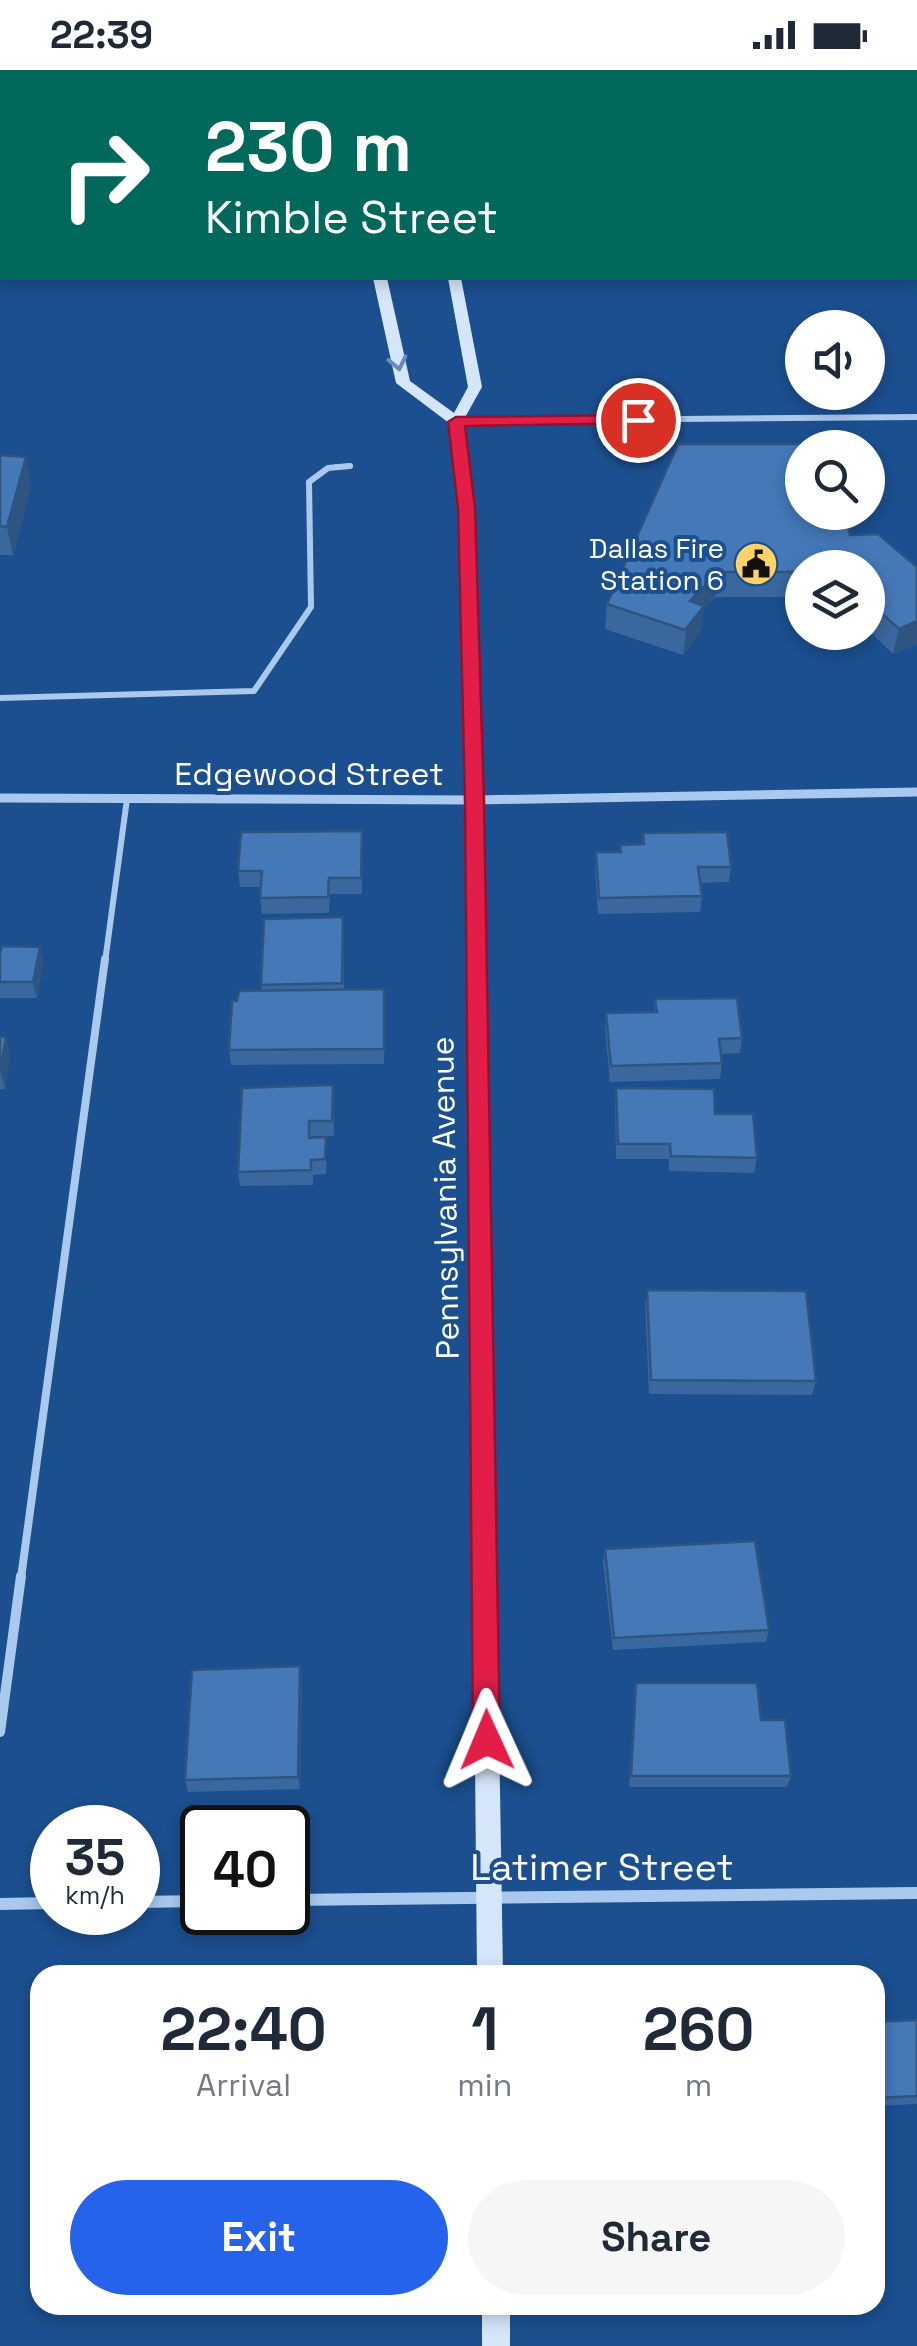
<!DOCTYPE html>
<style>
:root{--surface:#fff;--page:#f6f6f7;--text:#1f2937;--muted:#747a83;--accent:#2563eb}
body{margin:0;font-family:"Space Grotesk",sans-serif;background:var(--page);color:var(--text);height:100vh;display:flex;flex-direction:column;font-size:38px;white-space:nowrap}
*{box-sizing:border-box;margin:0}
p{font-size:32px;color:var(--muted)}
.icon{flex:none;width:55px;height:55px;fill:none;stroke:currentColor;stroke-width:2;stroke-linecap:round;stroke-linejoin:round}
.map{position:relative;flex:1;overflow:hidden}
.details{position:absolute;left:30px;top:1895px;width:855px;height:350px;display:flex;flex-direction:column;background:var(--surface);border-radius:30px;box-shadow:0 5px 15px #0003}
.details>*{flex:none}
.banner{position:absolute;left:0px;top:0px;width:918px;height:210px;box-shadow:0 5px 15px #0003;background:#00695c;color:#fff;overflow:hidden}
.fabs{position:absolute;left:785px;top:240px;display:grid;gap:20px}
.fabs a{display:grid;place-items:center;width:100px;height:100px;border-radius:50%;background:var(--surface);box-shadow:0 5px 15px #0003;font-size:50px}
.speed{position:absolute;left:30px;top:1735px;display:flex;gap:20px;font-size:50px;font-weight:700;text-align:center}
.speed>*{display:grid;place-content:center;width:130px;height:130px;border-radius:50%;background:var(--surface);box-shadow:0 5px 15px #0003;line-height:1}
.speed small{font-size:25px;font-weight:400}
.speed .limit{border:5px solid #111;border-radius:15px;background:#fff;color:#111}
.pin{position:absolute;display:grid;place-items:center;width:85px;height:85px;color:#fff;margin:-42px;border:5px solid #fff;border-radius:50%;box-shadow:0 2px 10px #0007}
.me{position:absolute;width:110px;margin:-55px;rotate:359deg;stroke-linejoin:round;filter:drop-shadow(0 0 8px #0008)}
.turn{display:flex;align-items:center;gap:35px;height:210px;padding:0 40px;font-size:45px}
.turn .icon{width:130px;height:130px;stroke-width:2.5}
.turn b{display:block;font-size:70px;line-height:85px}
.eta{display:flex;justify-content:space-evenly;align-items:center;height:170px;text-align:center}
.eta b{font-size:60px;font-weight:800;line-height:70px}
.cta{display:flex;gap:20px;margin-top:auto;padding:20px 40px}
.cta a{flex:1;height:115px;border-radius:60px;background:var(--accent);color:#fff;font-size:40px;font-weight:800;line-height:115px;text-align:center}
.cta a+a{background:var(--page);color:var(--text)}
.status{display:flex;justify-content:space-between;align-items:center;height:70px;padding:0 50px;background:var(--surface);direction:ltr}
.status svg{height:28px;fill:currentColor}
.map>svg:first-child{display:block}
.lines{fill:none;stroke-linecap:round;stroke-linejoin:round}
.lane-far3{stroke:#a9c9ee;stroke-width:5}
.lane-far2{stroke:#a9c9ee;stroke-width:6}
.lane-far1{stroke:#a9c9ee;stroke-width:8}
.lane{stroke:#a9c9ee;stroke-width:10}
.street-far2{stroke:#a9c9ee;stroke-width:6}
.street-far1{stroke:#a9c9ee;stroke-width:9}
.street{stroke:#a9c9ee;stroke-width:12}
.secondary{fill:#d6e6fa;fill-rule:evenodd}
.primary{fill:#f0f6ff;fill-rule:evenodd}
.wall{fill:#3a679d}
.shaded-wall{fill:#305480}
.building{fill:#4478b7;stroke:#305480;stroke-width:2.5}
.oneway{stroke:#668bba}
.route{fill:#e11d48;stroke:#92132f;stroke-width:2.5}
.labels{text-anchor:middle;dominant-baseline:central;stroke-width:8;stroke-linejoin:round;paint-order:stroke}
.far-poi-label{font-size:28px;fill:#fff;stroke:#1b4f8f;text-anchor:end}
.street-label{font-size:32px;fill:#fff;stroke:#1b4f8f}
.near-street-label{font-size:38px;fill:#fff;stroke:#1b4f8f}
</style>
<div class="status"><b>22:39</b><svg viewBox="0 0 49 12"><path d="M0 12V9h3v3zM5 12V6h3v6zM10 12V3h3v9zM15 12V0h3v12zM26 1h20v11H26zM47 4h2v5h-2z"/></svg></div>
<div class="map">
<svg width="917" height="2276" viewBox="0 0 917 2276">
<rect width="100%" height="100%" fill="#1b4f8f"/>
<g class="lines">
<polyline class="lane-far3" points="335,397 350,396"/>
<g class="lane-far2">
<polyline points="0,628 254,621 311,537 309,412 328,398 350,396"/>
<polyline points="105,892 127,729"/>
</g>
<polyline class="lane-far1" points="21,1508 105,889"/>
<polyline class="lane" points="0,1662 21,1506"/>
<polyline class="street-far2" points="456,351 917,347"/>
<polyline class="street-far1" points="0,728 475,730 917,722"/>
<g class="street">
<polyline points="288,1830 917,1823"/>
<polyline points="138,1832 202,1831"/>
<polyline points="0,1834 52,1833"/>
</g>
<g class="secondary">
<polygon points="389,0 402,0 404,2 391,2"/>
<polygon points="373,208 387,208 410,311 454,343 468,317 448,208 461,208 482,317 463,351 473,438 484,730 503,1905 477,1905 466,730 459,438 449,353 396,313"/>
<rect x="482" y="2235" width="28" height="41"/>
</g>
<g class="primary">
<polygon points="0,71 2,72 2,81 0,81"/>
<rect x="915" y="114" width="2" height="10"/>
<rect x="0" y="118" width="2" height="10"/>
<rect x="915" y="167" width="2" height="10"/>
</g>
</g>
<g class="wall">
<polygon points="678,374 850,465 917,497 917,574 893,584 868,560 868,498 802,498 802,527 715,527 703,539 701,561 683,585 605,559 607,534"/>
<polygon points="0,385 31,416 13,485 0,485"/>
<polygon points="362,761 362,824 330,824 329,843 262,844 260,828 261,817 240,817 238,801"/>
<polygon points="643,763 731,797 729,812 700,813 702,826 700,842 598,844 595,798 596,782 620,782 620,775 642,774"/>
<polygon points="343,847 344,920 385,935 384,994 231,995 229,980 237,931 262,920 261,915"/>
<polygon points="40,877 43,893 37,928 0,928 0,883"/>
<polygon points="655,929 742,968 740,983 721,984 722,993 720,1009 610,1012 605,959 606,943 654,942"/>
<polygon points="0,967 10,982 5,1019 0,1019"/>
<polygon points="333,1015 334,1066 311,1066 311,1068 326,1067 326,1104 313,1105 313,1115 240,1116 238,1102"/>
<polygon points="616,1018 715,1044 757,1088 754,1103 669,1101 669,1089 616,1089 615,1033"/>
<polygon points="647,1220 816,1311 812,1325 649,1324 645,1234"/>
<polygon points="605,1479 769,1560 766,1572 613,1580 603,1492"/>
<polygon points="300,1596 302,1608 300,1719 188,1722 185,1710"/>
<polygon points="636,1613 761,1650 791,1706 787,1717 629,1717"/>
<polygon points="917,1950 917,2034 875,2036 875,1952"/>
</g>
<g class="shaded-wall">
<polygon points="26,387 31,416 13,485 7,457"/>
<polygon points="718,502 715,527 703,539 701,561 683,585 690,531"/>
<polygon points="917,551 917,574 893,584 899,559"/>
<polygon points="40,877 43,893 37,928 33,912"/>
<polygon points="6,967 10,982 5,1019 1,1003"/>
<polygon points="300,1596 302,1608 300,1719 298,1707"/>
</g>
<g class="building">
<polygon points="199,0 285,0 284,2 198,2"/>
<polygon points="678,374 832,374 832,378 802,378 802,442 846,442 850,465 878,464 917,497 917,551 899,559 868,531 868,498 802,498 802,502 718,502 690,531 704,536 685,560 607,534"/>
<polygon points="0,385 26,387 7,457 0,456"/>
<polygon points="362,761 361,808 329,808 328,827 260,828 262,801 238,801 241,762"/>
<polygon points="727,762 731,797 698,797 702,826 599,828 596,782 621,782 620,775 644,774 643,763"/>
<polygon points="343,847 342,913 261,915 264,849"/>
<polygon points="2,876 40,877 33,912 0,912 0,883"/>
<polygon points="384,919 384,979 229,980 232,931 237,931 239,921"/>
<polygon points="737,928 742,968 719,969 722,993 611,996 606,943 657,942 655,929"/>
<polygon points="0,967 6,967 0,1003"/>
<polygon points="333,1015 332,1051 309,1051 309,1068 326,1067 325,1089 311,1090 311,1100 238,1102 242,1018"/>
<polygon points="616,1018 714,1019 715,1044 753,1044 757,1088 671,1086 670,1074 618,1074"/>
<polygon points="647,1220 806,1221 816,1311 651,1310"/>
<polygon points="755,1471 769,1560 614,1568 605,1479"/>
<polygon points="300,1596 298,1707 185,1710 192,1600"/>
<polygon points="636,1613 757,1613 761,1650 785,1650 791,1706 631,1706"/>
<polygon points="917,1950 917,2026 875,2028 875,1952"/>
</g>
<defs><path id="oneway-chevron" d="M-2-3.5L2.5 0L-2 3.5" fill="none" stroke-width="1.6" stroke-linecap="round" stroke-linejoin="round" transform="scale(2.5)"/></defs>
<use class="oneway" href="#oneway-chevron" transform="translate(398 293) rotate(78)"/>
<polygon class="route" points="638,345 644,347 644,353 465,356 475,438 484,730 500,1670 496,1679 487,1683 477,1679 473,1670 465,730 458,438 448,352 456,347"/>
<defs>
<g id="civic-disc" transform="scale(2.25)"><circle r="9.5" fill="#ffd166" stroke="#1b4f8f"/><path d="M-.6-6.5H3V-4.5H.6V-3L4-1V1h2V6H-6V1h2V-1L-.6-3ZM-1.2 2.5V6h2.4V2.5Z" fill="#111"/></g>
</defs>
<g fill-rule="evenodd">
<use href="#civic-disc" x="756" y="494"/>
</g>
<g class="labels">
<g class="far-poi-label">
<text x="724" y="478">Dallas Fire<tspan x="724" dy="32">Station 6</tspan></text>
</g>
<g class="street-label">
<text x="309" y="704">Edgewood Street</text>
<text transform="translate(445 1128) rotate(-91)">Pennsylvania Avenue</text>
</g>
<g class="near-street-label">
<text x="602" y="1797">Latimer Street</text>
</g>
</g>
</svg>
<div class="fabs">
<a><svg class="icon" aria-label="sound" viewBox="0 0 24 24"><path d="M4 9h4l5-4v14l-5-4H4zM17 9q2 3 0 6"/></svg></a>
<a><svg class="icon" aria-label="search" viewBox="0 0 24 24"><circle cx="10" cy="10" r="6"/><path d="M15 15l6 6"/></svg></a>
<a><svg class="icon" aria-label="layers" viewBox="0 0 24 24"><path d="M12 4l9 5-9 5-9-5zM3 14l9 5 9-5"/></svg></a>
</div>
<div class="speed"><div>35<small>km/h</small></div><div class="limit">40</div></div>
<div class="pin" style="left:638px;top:350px;background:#d93025"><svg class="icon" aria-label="arrive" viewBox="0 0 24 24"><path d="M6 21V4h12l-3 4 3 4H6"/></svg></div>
<svg class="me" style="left:487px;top:1670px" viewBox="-20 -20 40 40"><path d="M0-17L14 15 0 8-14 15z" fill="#e11d48" stroke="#fff" stroke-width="4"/></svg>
<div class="banner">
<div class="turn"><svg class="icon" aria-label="right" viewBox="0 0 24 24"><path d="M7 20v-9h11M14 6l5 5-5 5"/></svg><div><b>230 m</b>Kimble Street</div></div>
</div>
<section class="details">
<div class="eta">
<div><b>22:40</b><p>Arrival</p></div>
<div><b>1</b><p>min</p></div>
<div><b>260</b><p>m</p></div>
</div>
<div class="cta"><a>Exit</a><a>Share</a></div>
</section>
</div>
